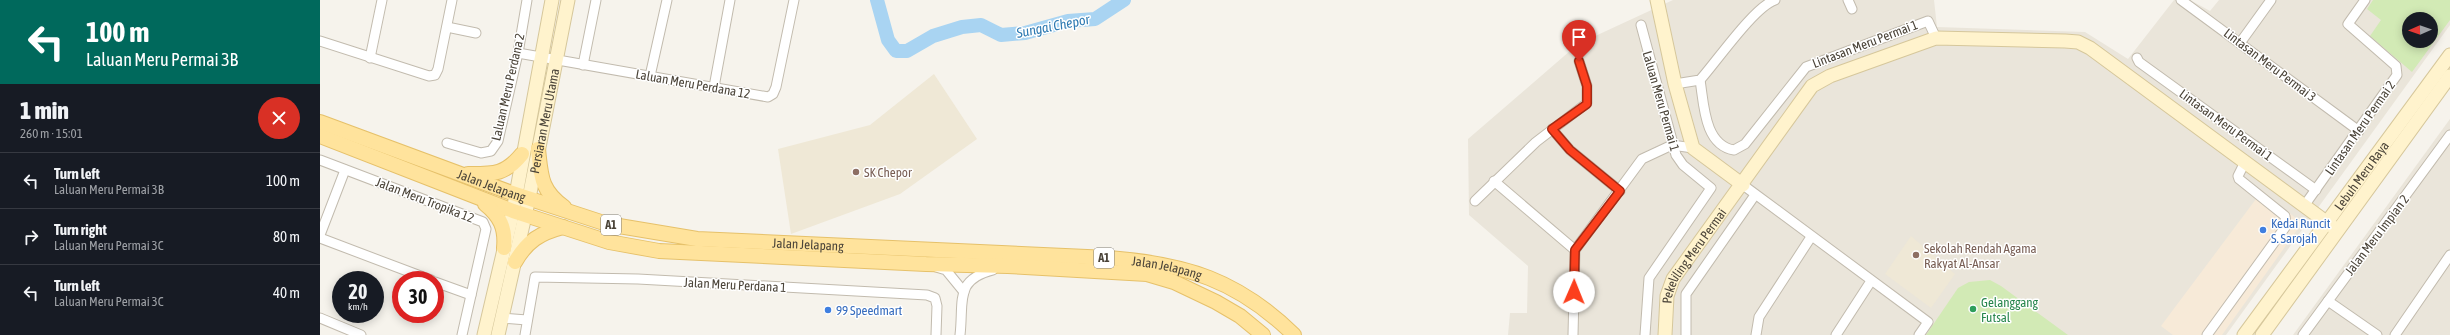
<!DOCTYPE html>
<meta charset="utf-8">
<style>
:root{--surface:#171b24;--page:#20242c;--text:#f1f3f6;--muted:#9ea1a6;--line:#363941}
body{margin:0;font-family:"Asap Condensed",sans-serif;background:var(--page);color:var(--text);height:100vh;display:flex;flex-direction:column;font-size:15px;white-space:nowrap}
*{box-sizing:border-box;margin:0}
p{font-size:13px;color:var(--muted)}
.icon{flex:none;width:22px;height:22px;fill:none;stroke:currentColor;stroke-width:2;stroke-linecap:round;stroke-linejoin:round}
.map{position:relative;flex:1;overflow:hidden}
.details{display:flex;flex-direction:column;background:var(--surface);width:320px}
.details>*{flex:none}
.top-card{background:#00695c;color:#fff;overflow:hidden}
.needle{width:26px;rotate:268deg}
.buttons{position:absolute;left:2082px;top:12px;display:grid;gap:8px}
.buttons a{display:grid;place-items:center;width:36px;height:36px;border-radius:50%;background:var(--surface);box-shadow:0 2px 10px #0003;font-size:20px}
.speed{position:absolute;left:12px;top:271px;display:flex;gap:8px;font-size:20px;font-weight:700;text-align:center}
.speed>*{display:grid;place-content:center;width:52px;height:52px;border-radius:50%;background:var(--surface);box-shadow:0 2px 10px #0003;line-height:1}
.speed small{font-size:10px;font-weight:400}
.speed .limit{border:6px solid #d22;background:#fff;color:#111}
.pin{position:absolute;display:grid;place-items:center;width:34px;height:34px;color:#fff;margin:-41px -17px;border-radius:50% 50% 50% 0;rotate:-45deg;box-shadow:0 0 4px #0007}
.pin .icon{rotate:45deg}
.me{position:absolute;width:44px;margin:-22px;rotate:1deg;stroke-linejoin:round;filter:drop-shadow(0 0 3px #0008)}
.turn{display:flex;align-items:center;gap:14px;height:84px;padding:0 20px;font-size:18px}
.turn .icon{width:52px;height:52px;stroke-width:2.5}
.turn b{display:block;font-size:28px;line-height:34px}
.round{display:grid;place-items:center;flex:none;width:42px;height:42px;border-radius:21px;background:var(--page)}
.headline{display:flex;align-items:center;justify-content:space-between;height:68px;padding:0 20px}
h1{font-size:24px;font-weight:800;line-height:30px}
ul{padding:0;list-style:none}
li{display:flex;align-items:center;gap:12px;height:56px;padding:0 20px;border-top:1px solid var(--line)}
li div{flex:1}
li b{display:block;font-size:15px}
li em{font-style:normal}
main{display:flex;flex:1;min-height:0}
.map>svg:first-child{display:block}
.residential{fill:#eae5da;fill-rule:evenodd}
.commercial{fill:#f7ead8}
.education{fill:#efe8d6}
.park{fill:#d2eab5;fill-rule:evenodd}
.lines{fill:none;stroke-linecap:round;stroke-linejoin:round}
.river{stroke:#a9d4f2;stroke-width:14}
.street-casing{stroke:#c2bbae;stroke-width:11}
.secondary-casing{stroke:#d6c79b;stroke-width:15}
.primary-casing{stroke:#e6c16a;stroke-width:16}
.street{stroke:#fff;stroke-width:9}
.secondary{stroke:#fff3cd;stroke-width:13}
.primary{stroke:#ffe39c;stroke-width:14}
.route-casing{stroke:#a42913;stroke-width:10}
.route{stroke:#fc3f1d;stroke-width:7}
.education-dot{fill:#8d6e63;stroke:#fff;stroke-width:1.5}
.shop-dot{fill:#3f7fe0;stroke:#fff;stroke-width:1.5}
.leisure-dot{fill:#2e9e5b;stroke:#fff;stroke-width:1.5}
.labels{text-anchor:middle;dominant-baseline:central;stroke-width:3;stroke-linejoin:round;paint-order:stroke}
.shield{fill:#fff;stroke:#817c74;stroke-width:1}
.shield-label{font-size:12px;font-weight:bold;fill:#4b4439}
.street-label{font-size:13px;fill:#4b4439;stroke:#fff}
.education-label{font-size:13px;fill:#785e54;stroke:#fff;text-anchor:start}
.shop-label{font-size:13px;fill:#366cbe;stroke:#fff;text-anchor:start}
.leisure-label{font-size:13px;fill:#27864d;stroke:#fff;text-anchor:start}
.water-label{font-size:14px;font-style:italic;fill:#2e7ab2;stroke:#fff}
</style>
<main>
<section class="details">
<div class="top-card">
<div class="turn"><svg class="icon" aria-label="left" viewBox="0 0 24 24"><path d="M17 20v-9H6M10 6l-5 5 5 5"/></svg><div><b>100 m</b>Laluan Meru Permai 3B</div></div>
</div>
<div class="headline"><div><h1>1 min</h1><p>260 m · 15:01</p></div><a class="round" style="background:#d93025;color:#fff"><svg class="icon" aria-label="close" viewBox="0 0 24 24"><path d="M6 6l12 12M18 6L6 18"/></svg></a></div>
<ul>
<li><svg class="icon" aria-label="left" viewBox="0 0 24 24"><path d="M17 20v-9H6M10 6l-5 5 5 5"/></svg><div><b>Turn left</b><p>Laluan Meru Permai 3B</p></div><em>100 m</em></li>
<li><svg class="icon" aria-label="right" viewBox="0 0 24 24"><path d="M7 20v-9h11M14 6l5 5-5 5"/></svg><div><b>Turn right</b><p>Laluan Meru Permai 3C</p></div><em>80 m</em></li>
<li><svg class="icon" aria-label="left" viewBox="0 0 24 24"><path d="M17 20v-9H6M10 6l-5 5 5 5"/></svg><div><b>Turn left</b><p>Laluan Meru Permai 3C</p></div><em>40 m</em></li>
</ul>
</section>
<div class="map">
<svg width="2130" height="335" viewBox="0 0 2130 335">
<rect width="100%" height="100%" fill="#f6f3ec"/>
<g class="residential">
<path d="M1353,0H1614L1617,27L1765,32L1808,59L1854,0H1870L1890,11L1899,0H2130V25L1906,335H1188L1190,313H1207L1208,266L1149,215L1148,139L1258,44ZM2089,19H2111V41H2089Z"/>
<polygon points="2130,119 2130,335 1973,335"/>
</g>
<polygon class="commercial" points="1942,191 1982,223 1902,335 1853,335 1841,326"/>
<g class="education">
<polygon points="614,74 657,139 580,194 471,234 458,149 550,125"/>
<polygon points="1591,236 1635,274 1611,308 1565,274"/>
</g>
<g class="park">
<path d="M2053,0H2130V20L2092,72L2050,36L2061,20L2047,9ZM2089,19H2111V41H2089Z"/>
<polygon points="1670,280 1681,286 1748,335 1606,335 1638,288 1649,282"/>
</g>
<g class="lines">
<polyline class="river" points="557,0 568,40 576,51 587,51 613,36 642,27 661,25 681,35 705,33 748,21 775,19 804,0"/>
<g class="street-casing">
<g id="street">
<polyline points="1528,0 1532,9"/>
<polyline points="1861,0 2039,131"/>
<polyline points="1321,25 1356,155 1363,165 1391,188 1329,278 1325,335"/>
<polyline points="127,27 156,33"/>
<polyline points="0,41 109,76 115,75 118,69 132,0"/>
<polyline points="1920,43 1951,0"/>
<polyline points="198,53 448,97 453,94 456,87 474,0"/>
<polyline points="50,58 62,0"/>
<polyline points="1817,58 1819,62 1996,190"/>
<polyline points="263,65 276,0"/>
<polyline points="330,76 347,0"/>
<path d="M1380,80C1384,104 1384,145 1414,150L1425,144L1486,67L1608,21L1616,38"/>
<path d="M1355,84L1380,80C1397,61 1434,7 1455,0"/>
<polyline points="394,87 410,0"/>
<polyline points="1232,129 1250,150 1300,191"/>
<polyline points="127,143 161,153 171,151 178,141 198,53 207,0"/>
<polyline points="0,160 163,222 166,229 142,335"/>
<polyline points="1174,181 1255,250"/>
<polyline points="1423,185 1608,322 1599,335"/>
<polyline points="1155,201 1216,142 1267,103 1267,86 1259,61"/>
<polyline points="1984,206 2077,75 2076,66 2028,24 2045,0"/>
<polyline points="0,235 25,170"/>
<polyline points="0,238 111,280"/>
<polyline points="616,267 626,270 644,292"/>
<polyline points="115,282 151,295"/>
<polyline points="2008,301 2057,335"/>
<polyline points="0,318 41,335"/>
<polyline points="182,318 207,320"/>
<polyline points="205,335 215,277 318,279 607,295 615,298 617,306 616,335"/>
<path d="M640,335C644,301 634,280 673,270"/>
<polyline points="1253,335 1255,250 1322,159 1352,145 1373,148"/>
<polyline points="1366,335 1366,294 1435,195"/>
<polyline points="1436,335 1439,317 1491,237"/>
<polyline points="1516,335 1551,281"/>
<polyline points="1887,335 1966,226 1965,216 1919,179 1918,176 1925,162"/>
<polyline points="1983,335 2130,135"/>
<polyline points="2075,335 2130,255"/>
</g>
</g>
<g class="secondary-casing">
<g id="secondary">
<polyline points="1337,0 1355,84 1373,148 1423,185"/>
<polyline points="164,335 193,211 232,0"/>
<path id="s1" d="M178,335L209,198L248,0"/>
<path id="s2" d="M1345,335L1347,296L1353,279L1492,86L1510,76L1616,38L1745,41L1758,42L1770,48L2017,230"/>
<path id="s3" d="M1924,335L2130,55"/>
<polyline points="1942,335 2130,76"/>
</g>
</g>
<g class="primary-casing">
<g id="primary">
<path id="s4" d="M0,122L189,192L287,224L377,239L789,258C866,264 918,280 974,335"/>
<polyline points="0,136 193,211 289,242 339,251 606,264 688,266 827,274 854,282 896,302 920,316 943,335"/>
<path d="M218,149C221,175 220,190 244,207"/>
<path d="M148,174C173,174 185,175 202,154"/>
<path d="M165,204C180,216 186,228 184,248"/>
<path d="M195,262C207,241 220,233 243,227"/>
</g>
</g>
<use href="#street" class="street"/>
<use href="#secondary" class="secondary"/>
<use href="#primary" class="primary"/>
</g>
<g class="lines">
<g class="route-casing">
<polyline id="route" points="1254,292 1255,250 1300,191 1250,150 1232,129 1267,104 1267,86 1259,61"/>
</g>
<use href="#route" class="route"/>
</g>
<g class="education-dot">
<circle cx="536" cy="172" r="4"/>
<circle cx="1596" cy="255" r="4"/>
</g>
<g class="shop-dot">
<circle cx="1943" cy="230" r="4"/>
<circle cx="508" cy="310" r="4"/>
</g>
<circle class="leisure-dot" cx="1653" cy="309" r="4"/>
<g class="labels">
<g class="shield">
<rect x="281" y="215" width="20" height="20" rx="3"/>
<rect x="774" y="248" width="20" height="20" rx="3"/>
</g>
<g class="shield-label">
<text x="291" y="225">A1</text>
<text x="784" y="258">A1</text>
</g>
<g class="street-label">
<text transform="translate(1545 44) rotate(-21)">Lintasan Meru Permai 1</text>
<text transform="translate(1950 65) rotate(37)">Lintasan Meru Permai 3</text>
<text transform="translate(373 84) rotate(10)">Laluan Meru Perdana 12</text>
<text transform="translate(188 87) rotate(-77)">Laluan Meru Perdana 2</text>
<text transform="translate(1341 101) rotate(74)">Laluan Meru Permai 1</text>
<text stroke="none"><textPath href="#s1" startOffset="219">Persiaran Meru Utama</textPath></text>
<text transform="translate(1906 125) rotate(36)">Lintasan Meru Permai 1</text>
<text transform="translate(2040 128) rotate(-55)">Lintasan Meru Permai 2</text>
<text stroke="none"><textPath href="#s3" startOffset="198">Lebuh Meru Raya</textPath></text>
<text stroke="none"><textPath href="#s4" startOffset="183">Jalan Jelapang</textPath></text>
<text transform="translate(105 200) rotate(21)">Jalan Meru Tropika 12</text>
<text transform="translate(2057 235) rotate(-53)">Jalan Meru Impian 2</text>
<text stroke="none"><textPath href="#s4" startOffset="507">Jalan Jelapang</textPath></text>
<text stroke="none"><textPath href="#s2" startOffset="87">Pekeliling Meru Permai</textPath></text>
<text stroke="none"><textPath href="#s4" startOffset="867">Jalan Jelapang</textPath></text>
<text transform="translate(415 285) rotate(3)">Jalan Meru Perdana 1</text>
</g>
<g class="education-label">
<text x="544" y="172">SK Chepor</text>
<text x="1604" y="248">Sekolah Rendah Agama<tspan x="1604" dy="15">Rakyat Al-Ansar</tspan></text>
</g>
<g class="shop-label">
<text x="1951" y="223">Kedai Runcit<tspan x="1951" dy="15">S. Sarojah</tspan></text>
<text x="516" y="310">99 Speedmart</text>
</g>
<g class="leisure-label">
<text x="1661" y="302">Gelanggang<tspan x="1661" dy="15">Futsal</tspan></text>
</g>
<g class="water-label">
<text transform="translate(733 26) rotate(-11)">Sungai Chepor</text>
</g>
</g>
</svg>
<div class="buttons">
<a><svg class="needle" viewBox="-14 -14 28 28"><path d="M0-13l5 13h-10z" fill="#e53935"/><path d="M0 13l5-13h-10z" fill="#9ea1a6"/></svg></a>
</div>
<div class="speed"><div>20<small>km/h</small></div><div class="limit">30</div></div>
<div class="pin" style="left:1259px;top:61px;background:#d93025"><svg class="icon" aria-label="arrive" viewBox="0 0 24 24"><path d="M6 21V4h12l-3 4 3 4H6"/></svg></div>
<svg class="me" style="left:1254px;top:292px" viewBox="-20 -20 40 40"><circle r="19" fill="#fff"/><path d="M0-13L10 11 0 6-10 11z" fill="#fc3f1d"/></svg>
</div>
</main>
